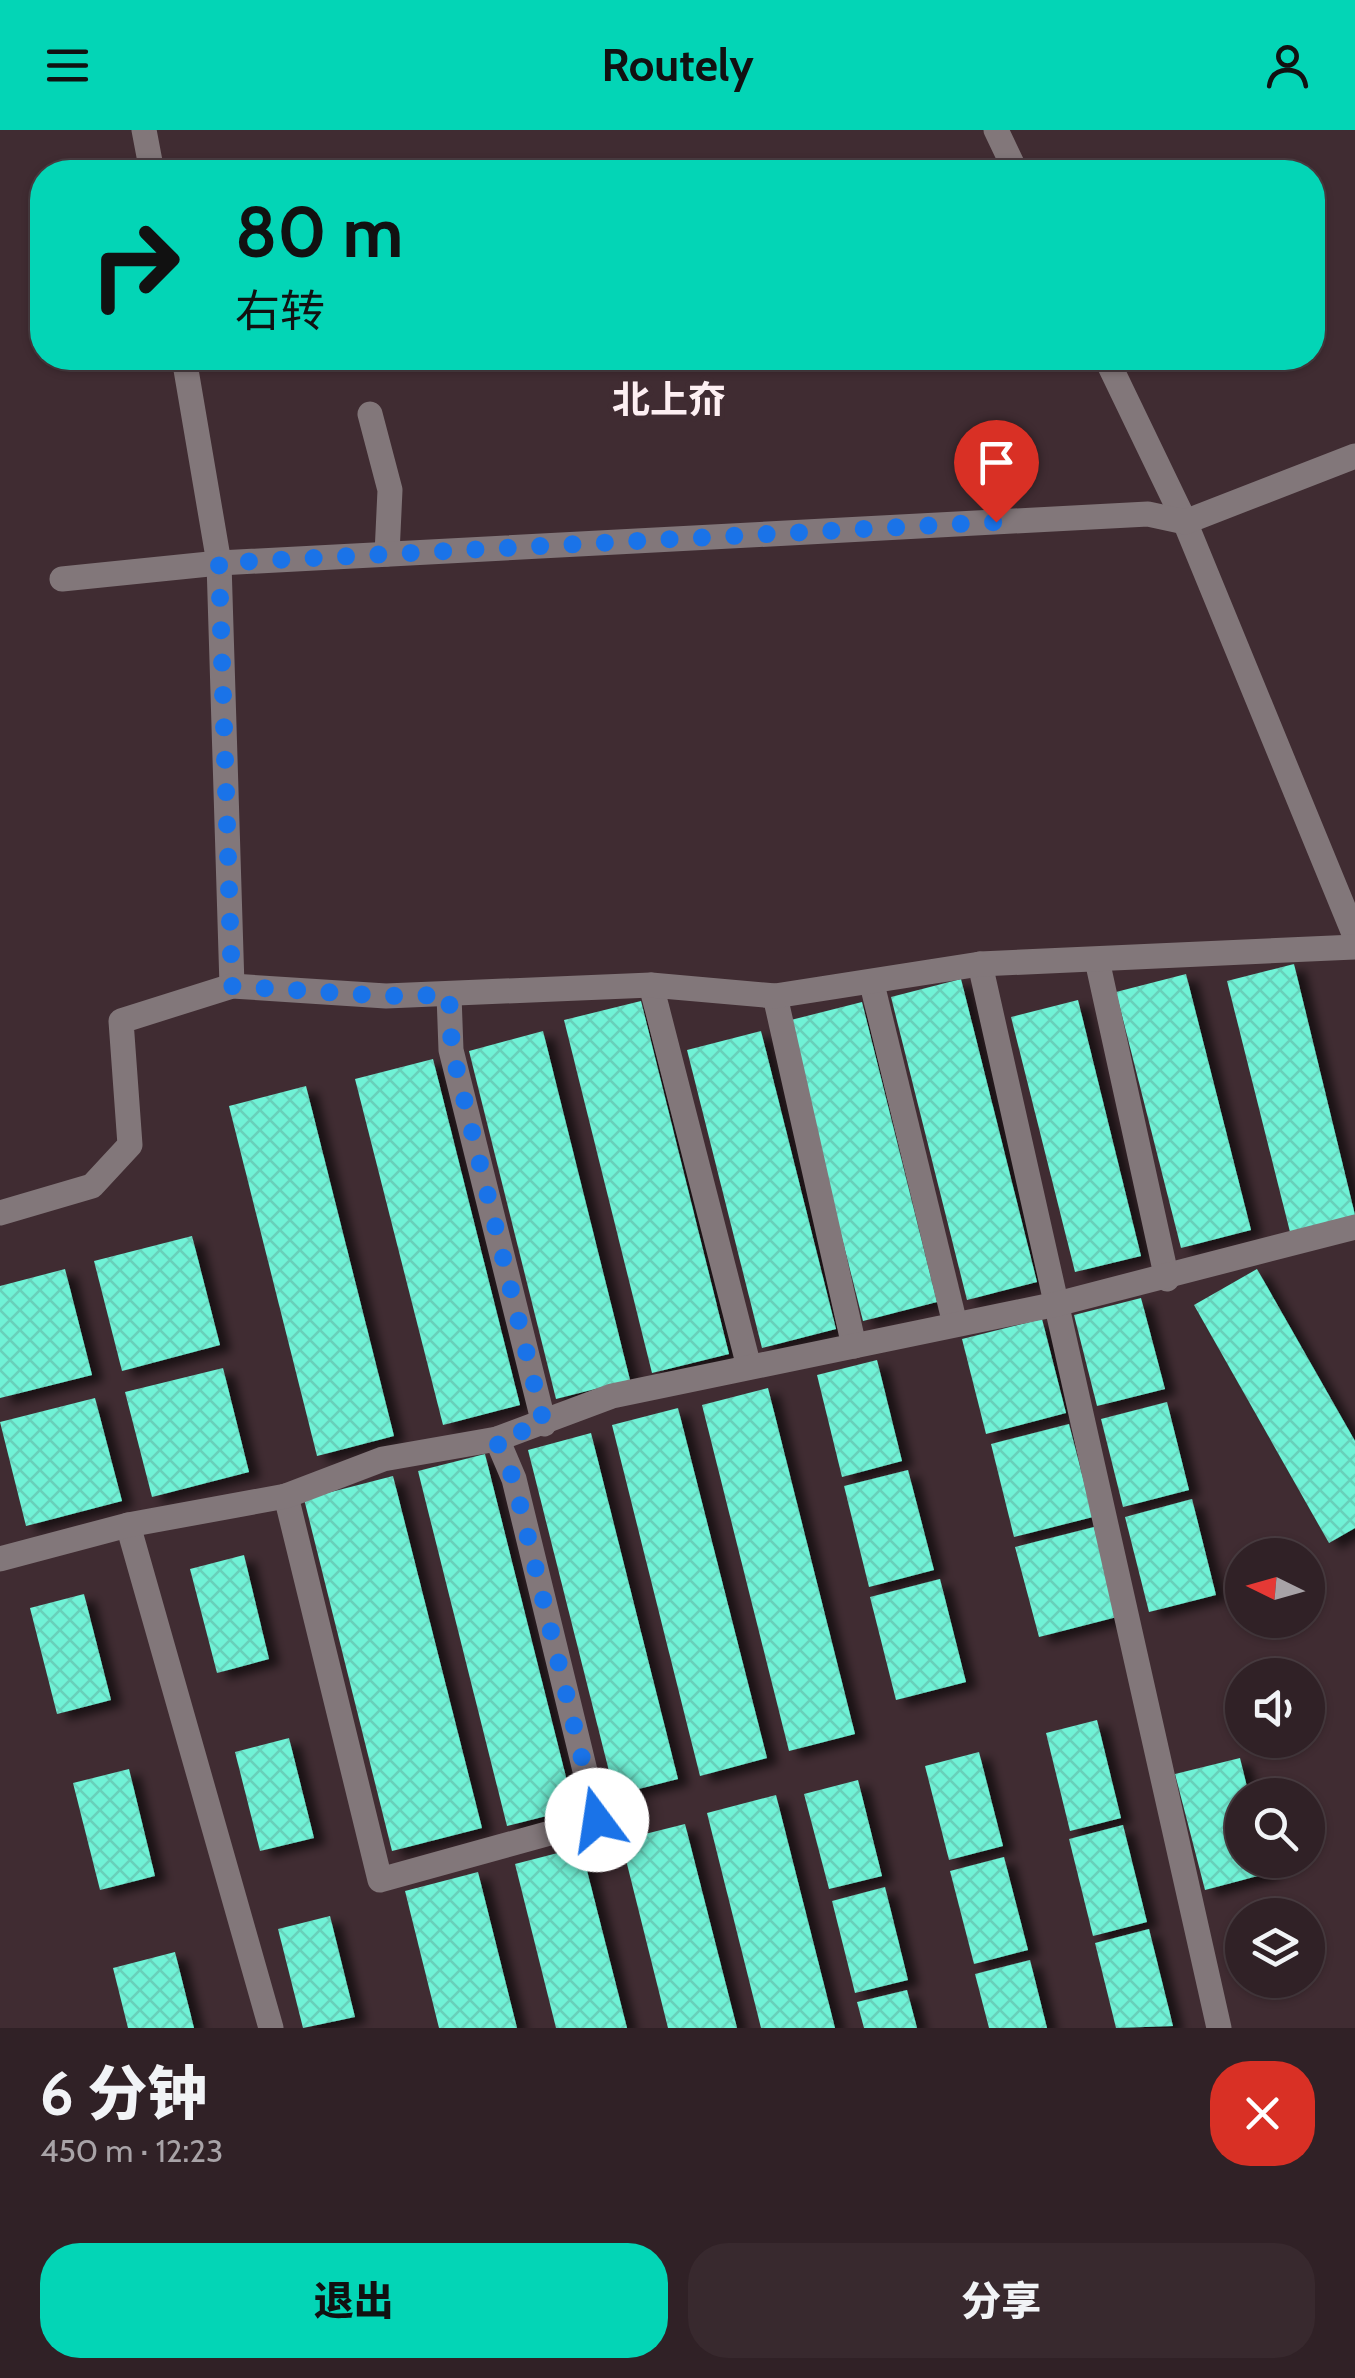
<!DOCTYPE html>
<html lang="zh">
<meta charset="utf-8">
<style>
:root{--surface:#302126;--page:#38292e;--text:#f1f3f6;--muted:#a8a3a7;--line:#4b3e43;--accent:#03d5b6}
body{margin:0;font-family:Cabin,"Noto Sans SC",sans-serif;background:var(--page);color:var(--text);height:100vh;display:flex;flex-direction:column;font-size:38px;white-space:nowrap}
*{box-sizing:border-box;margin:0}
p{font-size:32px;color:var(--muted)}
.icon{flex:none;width:55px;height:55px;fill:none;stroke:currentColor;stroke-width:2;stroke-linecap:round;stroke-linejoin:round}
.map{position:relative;height:1898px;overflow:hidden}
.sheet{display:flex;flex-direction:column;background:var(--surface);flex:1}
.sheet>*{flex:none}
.hud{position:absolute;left:30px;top:30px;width:1295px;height:210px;border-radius:40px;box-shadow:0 2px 8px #0004,0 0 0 2px var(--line);background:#03d5b6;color:#111;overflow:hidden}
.needle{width:65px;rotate:275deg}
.fabs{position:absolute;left:1225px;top:1408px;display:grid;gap:20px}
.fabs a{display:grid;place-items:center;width:100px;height:100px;border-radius:50%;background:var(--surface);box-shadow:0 2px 8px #0004,0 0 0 2px var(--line);font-size:50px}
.pin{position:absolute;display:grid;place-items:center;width:85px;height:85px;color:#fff;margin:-102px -42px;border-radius:50% 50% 50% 0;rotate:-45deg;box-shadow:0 0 10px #0007}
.pin .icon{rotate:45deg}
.me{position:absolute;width:110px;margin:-55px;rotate:346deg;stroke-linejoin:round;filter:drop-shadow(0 0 8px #0008)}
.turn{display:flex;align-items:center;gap:35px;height:210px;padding:0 40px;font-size:45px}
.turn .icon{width:130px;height:130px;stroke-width:2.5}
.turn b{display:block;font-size:70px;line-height:85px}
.round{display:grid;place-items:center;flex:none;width:105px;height:105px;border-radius:40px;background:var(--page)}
.head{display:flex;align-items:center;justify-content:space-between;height:170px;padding:0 40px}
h1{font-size:60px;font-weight:800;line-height:75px}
.primary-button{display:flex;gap:20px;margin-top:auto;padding:20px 40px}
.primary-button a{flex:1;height:115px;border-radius:40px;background:var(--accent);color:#111;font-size:40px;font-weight:800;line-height:115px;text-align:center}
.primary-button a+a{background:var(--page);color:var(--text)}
header{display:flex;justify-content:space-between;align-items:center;height:130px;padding:0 40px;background:var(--accent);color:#111;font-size:45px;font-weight:800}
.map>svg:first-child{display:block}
.building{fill:url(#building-cross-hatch);filter:url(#shadow)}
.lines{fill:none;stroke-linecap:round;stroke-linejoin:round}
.minor{stroke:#82777a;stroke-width:25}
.route{stroke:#1a73e8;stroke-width:18;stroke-dasharray:0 32.4}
.labels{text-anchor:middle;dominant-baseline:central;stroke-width:10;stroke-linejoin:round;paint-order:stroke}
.quarter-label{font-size:38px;font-weight:bold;fill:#fdeff2;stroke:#402c32}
</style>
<header><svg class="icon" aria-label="menu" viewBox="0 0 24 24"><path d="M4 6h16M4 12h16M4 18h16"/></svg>Routely<svg class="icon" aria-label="person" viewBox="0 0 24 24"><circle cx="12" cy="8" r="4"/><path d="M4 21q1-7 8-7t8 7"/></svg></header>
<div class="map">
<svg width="1355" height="1898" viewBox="0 0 1355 1898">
<defs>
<pattern id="building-cross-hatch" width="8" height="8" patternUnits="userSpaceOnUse" patternTransform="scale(2.5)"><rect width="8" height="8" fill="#6ff2d6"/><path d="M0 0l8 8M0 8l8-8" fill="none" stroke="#68d0ba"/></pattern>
<filter id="shadow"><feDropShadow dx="11" dy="6" stdDeviation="5" flood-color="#0009"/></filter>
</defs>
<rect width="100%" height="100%" fill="#402c32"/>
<g class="building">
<polygon points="1294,834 1355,1085 1290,1102 1227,851"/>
<polygon points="1186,844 1251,1100 1181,1118 1116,862"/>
<polygon points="961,849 1037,1152 967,1170 891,867"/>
<polygon points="1078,870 1141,1126 1075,1142 1011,887"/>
<polygon points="641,871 729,1224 652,1243 564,890"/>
<polygon points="862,872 937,1172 863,1191 787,891"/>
<polygon points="543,901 630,1250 556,1269 469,921"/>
<polygon points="761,901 836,1199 762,1218 687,920"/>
<polygon points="433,929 520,1275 443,1295 355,949"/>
<polygon points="306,956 394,1306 317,1326 229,976"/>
<polygon points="192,1106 220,1215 122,1241 94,1131"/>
<polygon points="65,1139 92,1245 0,1268 0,1156"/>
<polygon points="1257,1139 1355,1311 1355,1398 1329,1413 1194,1175"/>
<polygon points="1141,1168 1165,1259 1097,1276 1074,1185"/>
<polygon points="1042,1189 1066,1283 986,1304 962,1209"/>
<polygon points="877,1230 902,1331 842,1347 817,1245"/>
<polygon points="223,1238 249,1342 152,1367 125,1262"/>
<polygon points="768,1258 855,1604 789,1621 702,1275"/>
<polygon points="95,1268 122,1371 26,1396 0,1292"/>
<polygon points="1167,1272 1189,1360 1123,1377 1101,1289"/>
<polygon points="678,1278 767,1628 700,1646 612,1295"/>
<polygon points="1069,1294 1093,1387 1014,1407 991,1314"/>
<polygon points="591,1303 678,1649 615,1665 528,1320"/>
<polygon points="485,1324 574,1679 507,1696 418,1341"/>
<polygon points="908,1340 934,1440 869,1457 844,1356"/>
<polygon points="393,1346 482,1698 392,1721 304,1369"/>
<polygon points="1192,1369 1216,1465 1149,1482 1125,1387"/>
<polygon points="1094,1397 1117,1487 1039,1507 1015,1417"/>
<polygon points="244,1425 269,1529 217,1543 190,1439"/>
<polygon points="940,1449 966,1552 896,1570 870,1467"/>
<polygon points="84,1464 111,1570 57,1584 30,1478"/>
<polygon points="1097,1590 1121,1688 1070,1701 1046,1603"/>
<polygon points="289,1608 314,1708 260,1721 235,1622"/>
<polygon points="979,1622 1003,1716 949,1730 925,1636"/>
<polygon points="1240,1628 1249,1665 1242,1665 1242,1730 1265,1730 1269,1743 1205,1760 1175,1644"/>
<polygon points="129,1639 155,1746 100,1760 73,1653"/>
<polygon points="858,1650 882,1746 829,1759 804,1664"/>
<polygon points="776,1665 835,1898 761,1898 707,1683"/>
<polygon points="685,1694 737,1898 668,1898 621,1710"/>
<polygon points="1123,1695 1147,1792 1093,1806 1069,1709"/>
<polygon points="581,1717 627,1898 556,1898 515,1734"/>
<polygon points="1004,1727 1028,1820 974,1834 950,1741"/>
<polygon points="478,1742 517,1898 439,1898 405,1761"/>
<polygon points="885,1757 908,1850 855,1863 832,1771"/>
<polygon points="330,1786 355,1887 303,1898 278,1799"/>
<polygon points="1149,1799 1173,1896 1116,1898 1095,1813"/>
<polygon points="175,1822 194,1898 128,1898 113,1838"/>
<polygon points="1030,1830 1047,1898 989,1898 975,1844"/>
<polygon points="907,1860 917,1898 864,1898 857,1872"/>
</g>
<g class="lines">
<g class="minor">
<polyline points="144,0 152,42"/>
<polyline points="996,0 1016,42"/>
<polyline points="184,228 219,433 232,856"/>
<polyline points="1106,228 1185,392 1355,806"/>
<polyline points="370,284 390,360 387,424"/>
<polyline points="62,449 219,433 1148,384 1185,392 1355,326"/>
<polyline points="1097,830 1167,1149"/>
<polyline points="980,834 1219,1898"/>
<polyline points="872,854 955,1194"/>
<polyline points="651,855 749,1237"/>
<polyline points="449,865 451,920 544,1294"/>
<polyline points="775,866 854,1216"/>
<polyline points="0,1083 92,1056 130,1015 121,891 232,856 386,866 651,855 775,866 980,834 1355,817"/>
<polyline points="286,1366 380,1750 597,1690 514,1349 497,1309"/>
<polyline points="128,1395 271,1898"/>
<polyline points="0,1429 128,1395 286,1366 383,1329 497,1309 612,1266 1057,1174 1355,1097"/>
</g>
</g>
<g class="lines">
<polyline class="route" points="597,1690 514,1350 496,1310 544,1294 452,920 449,865 386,866 232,856 219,433 996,392"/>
</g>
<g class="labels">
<g class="quarter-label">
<text x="669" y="269">北上夼</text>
</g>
</g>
</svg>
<div class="fabs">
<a><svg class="needle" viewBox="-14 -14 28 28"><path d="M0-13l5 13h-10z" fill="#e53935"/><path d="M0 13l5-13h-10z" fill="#a8a3a7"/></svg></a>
<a><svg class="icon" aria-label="sound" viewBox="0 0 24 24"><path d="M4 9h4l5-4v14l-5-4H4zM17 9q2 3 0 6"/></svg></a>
<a><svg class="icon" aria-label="search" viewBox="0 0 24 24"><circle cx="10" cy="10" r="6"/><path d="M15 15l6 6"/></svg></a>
<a><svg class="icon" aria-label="layers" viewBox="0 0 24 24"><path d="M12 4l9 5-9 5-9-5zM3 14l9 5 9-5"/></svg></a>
</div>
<div class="pin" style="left:996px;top:392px;background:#d93025"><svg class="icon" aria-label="arrive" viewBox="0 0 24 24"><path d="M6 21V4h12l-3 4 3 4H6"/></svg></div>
<svg class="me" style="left:597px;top:1690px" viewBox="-20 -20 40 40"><circle r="19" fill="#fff"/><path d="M0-13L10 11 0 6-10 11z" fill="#1a73e8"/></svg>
<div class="hud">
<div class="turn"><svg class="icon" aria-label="right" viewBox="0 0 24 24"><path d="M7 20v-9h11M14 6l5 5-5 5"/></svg><div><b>80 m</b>右转</div></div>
</div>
</div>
<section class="sheet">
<div class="head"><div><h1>6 分钟</h1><p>450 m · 12:23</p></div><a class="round" style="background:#d93025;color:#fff"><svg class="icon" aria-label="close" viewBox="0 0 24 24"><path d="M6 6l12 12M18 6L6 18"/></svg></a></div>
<div class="primary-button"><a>退出</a><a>分享</a></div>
</section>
